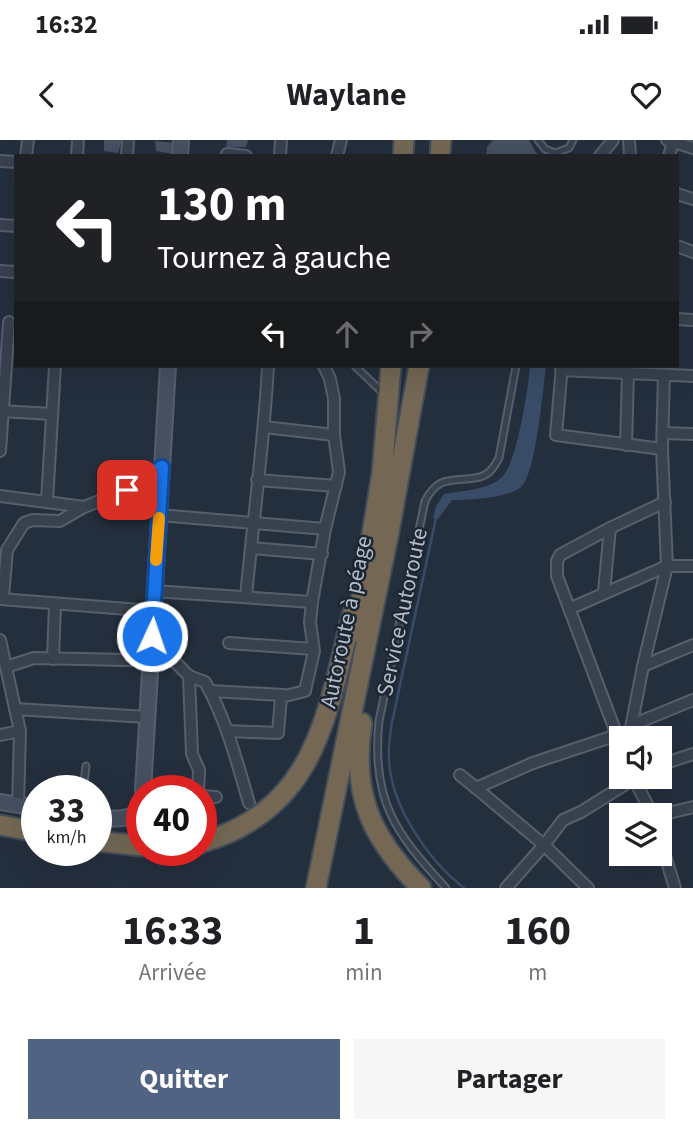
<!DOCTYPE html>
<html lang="fr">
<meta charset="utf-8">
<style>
:root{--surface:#fff;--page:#f6f6f6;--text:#202124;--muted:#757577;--accent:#506383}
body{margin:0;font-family:"Source Sans 3",sans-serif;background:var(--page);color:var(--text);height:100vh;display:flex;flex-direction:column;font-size:26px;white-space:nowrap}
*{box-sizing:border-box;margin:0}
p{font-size:23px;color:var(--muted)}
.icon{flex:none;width:38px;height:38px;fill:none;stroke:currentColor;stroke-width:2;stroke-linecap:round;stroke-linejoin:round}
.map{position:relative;height:748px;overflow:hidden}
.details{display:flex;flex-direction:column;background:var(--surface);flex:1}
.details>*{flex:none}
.top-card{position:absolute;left:14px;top:14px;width:665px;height:214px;border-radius:0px;box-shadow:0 7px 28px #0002;background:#202124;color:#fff;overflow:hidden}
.fabs{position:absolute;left:609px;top:586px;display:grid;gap:14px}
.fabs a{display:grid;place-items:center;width:63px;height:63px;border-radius:0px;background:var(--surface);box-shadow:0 7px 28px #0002;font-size:35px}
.speed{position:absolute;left:21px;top:635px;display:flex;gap:14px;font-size:35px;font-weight:700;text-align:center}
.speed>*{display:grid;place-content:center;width:91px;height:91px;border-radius:50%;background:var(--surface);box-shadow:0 7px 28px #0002;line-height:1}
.speed small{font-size:18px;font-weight:400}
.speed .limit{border:10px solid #d22;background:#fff;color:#111}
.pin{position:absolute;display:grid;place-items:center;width:60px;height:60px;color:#fff;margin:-30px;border-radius:14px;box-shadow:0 4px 10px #0006}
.me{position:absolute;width:77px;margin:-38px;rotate:3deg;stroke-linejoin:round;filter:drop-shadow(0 0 5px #0008)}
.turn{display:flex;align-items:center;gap:24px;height:147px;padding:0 28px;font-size:32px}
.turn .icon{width:91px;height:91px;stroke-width:2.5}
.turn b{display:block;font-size:49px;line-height:60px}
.lanes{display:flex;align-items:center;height:66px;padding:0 28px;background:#0003;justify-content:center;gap:35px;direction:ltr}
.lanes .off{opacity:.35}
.eta{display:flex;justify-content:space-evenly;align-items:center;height:119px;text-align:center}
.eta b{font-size:42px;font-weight:700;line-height:49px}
.action{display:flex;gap:14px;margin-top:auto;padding:14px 28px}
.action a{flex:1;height:80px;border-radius:0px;background:var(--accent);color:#fff;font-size:28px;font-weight:700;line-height:80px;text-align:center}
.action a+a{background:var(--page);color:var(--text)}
.status{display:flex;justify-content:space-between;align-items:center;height:49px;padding:0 35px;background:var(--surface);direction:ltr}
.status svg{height:19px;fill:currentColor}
header{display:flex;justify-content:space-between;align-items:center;height:91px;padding:0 28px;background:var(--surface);font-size:32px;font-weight:700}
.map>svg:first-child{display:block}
.water{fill:#394c67}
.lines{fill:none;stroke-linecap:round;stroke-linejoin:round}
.stream{stroke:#394c67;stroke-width:2.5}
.building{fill:#455162}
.lane-casing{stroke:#565f6c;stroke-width:9}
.street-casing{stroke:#565f6c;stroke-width:14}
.secondary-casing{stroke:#565f6c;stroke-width:18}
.highway-casing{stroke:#434c59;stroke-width:23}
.lane{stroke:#38414e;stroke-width:5}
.street{stroke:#38414e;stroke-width:10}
.secondary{stroke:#465061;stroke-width:14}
.highway{stroke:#746855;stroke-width:19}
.route-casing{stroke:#114b97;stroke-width:18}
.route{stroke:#1a73e8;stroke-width:12}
.slow{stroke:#f59e0b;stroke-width:12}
.labels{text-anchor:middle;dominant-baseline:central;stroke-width:5;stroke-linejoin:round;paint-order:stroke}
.street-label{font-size:23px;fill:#b4bcc9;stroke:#1d2633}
</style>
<div class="status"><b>16:32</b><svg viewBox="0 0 49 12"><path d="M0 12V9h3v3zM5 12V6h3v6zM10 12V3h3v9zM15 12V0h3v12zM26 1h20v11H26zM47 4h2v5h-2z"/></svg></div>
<header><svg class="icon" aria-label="back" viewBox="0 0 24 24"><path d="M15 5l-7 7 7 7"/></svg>Waylane<svg class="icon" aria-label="heart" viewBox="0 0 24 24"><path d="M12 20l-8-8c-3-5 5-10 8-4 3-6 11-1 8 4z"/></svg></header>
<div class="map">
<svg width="693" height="748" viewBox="0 0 693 748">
<rect width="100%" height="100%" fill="#242f3e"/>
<path class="water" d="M530,226H546C543,248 536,335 521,347C508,358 470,360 452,360L438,379L433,378L436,366L444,354C461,351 489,350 502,337C517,323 528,249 530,226Z"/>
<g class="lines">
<path class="stream" d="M436,378L391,587C390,598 388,609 389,620C391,666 428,720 464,748"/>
</g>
<g class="building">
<polygon points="104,0 122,0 118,13 104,11"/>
<polygon points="227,0 248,0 246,7 226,8"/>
<polygon points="493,0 529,0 538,16 486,16 487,7"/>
<polygon points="155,1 175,3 174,14 156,11"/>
</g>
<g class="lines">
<g class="lane-casing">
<g id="lane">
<polyline points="538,0 545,9 555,13 569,8 573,0"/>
<polyline points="355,226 383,253"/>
<polyline points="83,651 86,626"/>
<path d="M446,748C395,693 371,660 379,581L425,361C440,333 453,343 480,337C490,334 494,327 499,318L516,226"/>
</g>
</g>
<g class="street-casing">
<g id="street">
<polyline points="629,0 630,16"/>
<polyline points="667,0 693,8"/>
<polyline points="227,14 246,16"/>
<polyline points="26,16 28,0"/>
<polyline points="77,16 78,0"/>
<polyline points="127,16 128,0"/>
<polyline points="280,16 281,0"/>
<polyline points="337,16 341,0"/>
<polyline points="600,16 613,0"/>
<polyline points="669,16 673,2"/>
<polyline points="0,21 16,22"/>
<polyline points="677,54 693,59"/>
<polyline points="0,85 16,86"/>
<polyline points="677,106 693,112"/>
<polyline points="0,131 16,132"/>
<polyline points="677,179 693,180"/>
<polyline points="562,226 556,295 662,309"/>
<polyline points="561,230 693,236"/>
<polyline points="0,271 52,274"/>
<polyline points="264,287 334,295"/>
<polyline points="663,293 693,294"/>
<polyline points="626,305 628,233"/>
<polyline points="0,311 9,182"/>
<polyline points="257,340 336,346"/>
<polyline points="0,356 84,367"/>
<polyline points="47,361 55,226"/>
<polyline points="159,375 325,389"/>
<polyline points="251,408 322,414"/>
<polyline points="154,451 312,462"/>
<polyline points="604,452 610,388"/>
<polyline points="3,457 7,410 24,383 33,380 60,381 84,367 127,350 162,327"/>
<path d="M246,457C253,380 264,303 268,226"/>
<polyline points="0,459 153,471"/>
<polyline points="569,469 667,426 693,426"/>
<polyline points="0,500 20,591 18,665"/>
<polyline points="229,503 313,509"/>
<polyline points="53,519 55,465"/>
<polyline points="643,526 693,505"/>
<polyline points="6,527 34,518 174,521 189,536 192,614 199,630 198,651"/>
<path d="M189,536L205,542C226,579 237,622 249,663"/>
<polyline points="210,551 284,555"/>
<polyline points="15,569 147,577"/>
<polyline points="632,585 693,560"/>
<polyline points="227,591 278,593 281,557 305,551 314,511 310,482 312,462 325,389 339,332 334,295 334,259 330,239 324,226"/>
<polyline points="0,595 20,591"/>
<polyline points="617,595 533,623 476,648 544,705 563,680 581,672 637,637"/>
<polyline points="629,598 643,526 667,426 662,309 664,235"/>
<polyline points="621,606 557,436 557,421 560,415 610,388 665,362"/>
<polyline points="660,625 693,614"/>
<polyline points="460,635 476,648"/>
<polyline points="633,637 653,676"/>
<polyline points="201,656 216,657"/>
<polyline points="656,676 693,667"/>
<polyline points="660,699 675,748"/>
<polyline points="506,748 544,705 588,748"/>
</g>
</g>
<g class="secondary-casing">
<g id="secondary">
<polyline points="180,16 181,0"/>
<polyline points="143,651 168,226"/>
<polyline points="0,662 37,668"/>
<path d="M96,677C113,679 132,682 142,666"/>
</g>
</g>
<g class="highway-casing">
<g id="highway">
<polyline points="403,16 404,0"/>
<polyline points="440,16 441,0"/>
<polyline points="356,492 382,333 391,226"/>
<path d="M362,583C351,654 371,698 421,748"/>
<polyline points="0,685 37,692"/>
<polyline points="96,701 142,706"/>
<path d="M201,703C316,669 326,577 352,475"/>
<polyline points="316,748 389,392 419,226"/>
</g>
</g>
<use href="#lane" class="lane"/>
<use href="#street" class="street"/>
<use href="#secondary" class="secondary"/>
<use href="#highway" class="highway"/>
</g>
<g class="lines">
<g class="route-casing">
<polyline id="route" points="127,350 162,327 152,496"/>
</g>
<use href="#route" class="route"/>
<polyline class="slow" points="156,420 159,378"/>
</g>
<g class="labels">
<g class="street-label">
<text transform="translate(402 472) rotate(-78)">Service Autoroute</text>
<text transform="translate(346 482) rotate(-78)">Autoroute à péage</text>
</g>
</g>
</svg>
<div class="fabs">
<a><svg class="icon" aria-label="sound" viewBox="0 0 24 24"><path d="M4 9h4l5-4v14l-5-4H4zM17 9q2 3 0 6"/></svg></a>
<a><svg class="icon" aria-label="layers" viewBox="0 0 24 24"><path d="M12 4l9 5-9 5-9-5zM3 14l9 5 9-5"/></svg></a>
</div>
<div class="speed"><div>33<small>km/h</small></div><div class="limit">40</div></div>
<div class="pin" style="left:127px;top:350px;background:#d93025"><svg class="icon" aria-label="arrive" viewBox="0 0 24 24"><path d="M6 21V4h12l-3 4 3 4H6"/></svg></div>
<svg class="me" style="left:152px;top:496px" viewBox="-20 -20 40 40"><circle r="17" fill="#1a73e8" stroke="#fff" stroke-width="3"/><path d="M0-11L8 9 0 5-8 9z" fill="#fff"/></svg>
<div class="top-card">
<div class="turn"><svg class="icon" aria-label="left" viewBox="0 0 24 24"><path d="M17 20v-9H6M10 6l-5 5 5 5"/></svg><div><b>130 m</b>Tournez à gauche</div></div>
<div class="lanes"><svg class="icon" aria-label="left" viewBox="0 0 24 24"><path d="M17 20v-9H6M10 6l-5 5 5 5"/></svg><svg class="icon off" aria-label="ahead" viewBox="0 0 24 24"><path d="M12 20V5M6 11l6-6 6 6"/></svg><svg class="icon off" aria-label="right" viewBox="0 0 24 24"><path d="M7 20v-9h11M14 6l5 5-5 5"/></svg></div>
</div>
</div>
<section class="details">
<div class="eta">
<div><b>16:33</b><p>Arrivée</p></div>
<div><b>1</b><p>min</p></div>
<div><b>160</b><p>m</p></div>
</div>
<div class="action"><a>Quitter</a><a>Partager</a></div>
</section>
